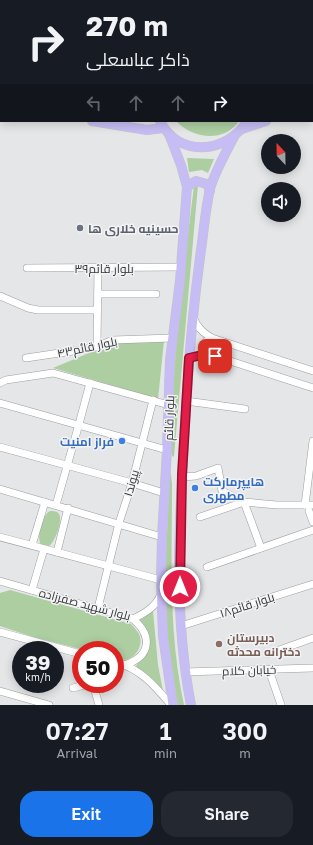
<!DOCTYPE html>
<meta charset="utf-8">
<style>
:root{--surface:#171b24;--page:#242831;--text:#f1f3f6;--muted:#9ea1a6;--accent:#1a73e8}
body{margin:0;font-family:"Golos Text",Cairo,sans-serif;background:var(--page);color:var(--text);height:100vh;display:flex;flex-direction:column;font-size:15px;white-space:nowrap}
*{box-sizing:border-box;margin:0}
p{font-size:13px;color:var(--muted)}
.icon{flex:none;width:22px;height:22px;fill:none;stroke:currentColor;stroke-width:2;stroke-linecap:round;stroke-linejoin:round}
.map{position:relative;height:705px;overflow:hidden}
.panel{display:flex;flex-direction:column;background:var(--surface);flex:1}
.panel>*{flex:none}
.guide{position:absolute;left:0px;top:0px;width:313px;height:122px;box-shadow:0 2px 10px #0003;background:#171b24;color:var(--text);overflow:hidden}
.needle{width:26px;rotate:338deg}
.tools{position:absolute;left:261px;top:134px;display:grid;gap:8px}
.tools a{display:grid;place-items:center;width:40px;height:40px;border-radius:50%;background:var(--surface);box-shadow:0 2px 10px #0003;font-size:20px}
.speed{position:absolute;left:12px;top:641px;display:flex;gap:8px;font-size:20px;font-weight:700;text-align:center}
.speed>*{display:grid;place-content:center;width:52px;height:52px;border-radius:50%;background:var(--surface);box-shadow:0 2px 10px #0003;line-height:1}
.speed small{font-size:10px;font-weight:400}
.speed .limit{border:6px solid #d22;background:#fff;color:#111}
.pin{position:absolute;display:grid;place-items:center;width:34px;height:34px;color:#fff;margin:-17px;border-radius:8px;box-shadow:0 2px 6px #0006}
.me{position:absolute;width:44px;margin:-22px;rotate:0deg;stroke-linejoin:round;filter:drop-shadow(0 0 3px #0008)}
.turn{display:flex;align-items:center;gap:14px;height:84px;padding:0 20px;font-size:18px}
.turn .icon{width:52px;height:52px;stroke-width:2.5}
.turn b{display:block;font-size:28px;line-height:34px}
.lanes{display:flex;align-items:center;height:38px;padding:0 20px;background:#0003;justify-content:center;gap:20px;direction:ltr}
.lanes .off{opacity:.35}
.eta{display:flex;justify-content:space-evenly;align-items:center;height:68px;text-align:center}
.eta b{font-size:24px;font-weight:600;line-height:28px}
.action{display:flex;gap:8px;margin-top:auto;padding:8px 20px}
.action a{flex:1;height:46px;border-radius:16px;background:var(--accent);color:#fff;font-size:16px;font-weight:600;line-height:46px;text-align:center}
.action a+a{background:var(--page);color:var(--text)}
.map>svg:first-child{display:block}
.green{fill:#accea1}
.lines{fill:none;stroke-linecap:round;stroke-linejoin:round}
.minor-casing{stroke:#9c9d9f;stroke-width:8}
.major-casing{stroke:#c3c3c4;stroke-width:10}
.minor{stroke:#fff;stroke-width:7}
.major{stroke:#c6bdf4;stroke-width:9}
.route-casing{stroke:#92132f;stroke-width:10}
.route{stroke:#e11d48;stroke-width:7}
.worship-dot{fill:#6b7280;stroke:#f2f3f5;stroke-width:1.5}
.shop-dot{fill:#3f7fe0;stroke:#f2f3f5;stroke-width:1.5}
.education-dot{fill:#8d6e63;stroke:#f2f3f5;stroke-width:1.5}
.labels{text-anchor:middle;dominant-baseline:central;stroke-width:3;stroke-linejoin:round;paint-order:stroke}
.worship-label{font-size:12px;font-weight:bold;fill:#5b616d;stroke:#f2f3f5;text-anchor:start}
.street-label{font-size:12px;fill:#383839;stroke:#f2f3f5}
.shop-label{font-size:12px;font-weight:bold;fill:#366cbe;stroke:#f2f3f5;text-anchor:end}
.education-label{font-size:12px;font-weight:bold;fill:#785e54;stroke:#f2f3f5;text-anchor:start}
</style>
<div class="map">
<svg width="313" height="705" viewBox="0 0 313 705">
<rect width="100%" height="100%" fill="#e5e6e8"/>
<g class="green">
<path d="M176,121H239C224,143 193,139 176,121Z"/>
<polygon points="187,158 214,159 208,173 202,170 189,172"/>
<path d="M198,185L174,456L173,457L172,455C171,365 183,275 194,186Z"/>
<polygon points="164,341 158,399 53,368 113,343"/>
<path d="M170,474L171,475L172,484C172,558 168,632 184,705H177L167,636L165,573Z"/>
<path d="M50,511C54,511 57,511 59,514C63,520 55,542 49,546L41,545C36,538 42,515 50,511Z"/>
<path d="M10,590L131,624C134,627 137,631 139,634C144,645 136,658 125,660C122,660 118,658 115,658V650H84L33,637L0,626V593Z"/>
<polygon points="153,611 158,665 163,691 136,666 147,651 139,621"/>
</g>
<g class="lines">
<g class="minor-casing">
<g id="minor">
<polyline points="23,0 25,1"/>
<polyline points="143,0 145,1"/>
<polyline points="60,1 61,0"/>
<polyline points="113,1 114,0"/>
<polyline points="0,41 1,41"/>
<polyline points="312,57 313,58"/>
<polyline points="27,268 181,267"/>
<polyline points="98,294 156,294"/>
<polyline points="0,296 28,308 38,310 97,310"/>
<path d="M193,317C197,327 202,332 212,338L313,371"/>
<polyline points="97,346 98,268"/>
<path d="M208,355C203,348 202,341 212,338"/>
<polyline points="26,358 93,348 113,340 172,338"/>
<polyline points="189,358 202,355 215,356 313,388"/>
<polyline points="0,383 6,380 53,373 169,405"/>
<polyline points="186,401 245,409"/>
<polyline points="0,403 167,450"/>
<polyline points="0,447 132,483 164,493"/>
<polyline points="182,477 196,476 218,468 222,491 244,502 277,505 313,505"/>
<polyline points="0,489 162,537"/>
<polyline points="244,502 261,548"/>
<polyline points="56,505 79,424 90,383"/>
<polyline points="305,505 313,441"/>
<polyline points="309,511 313,522"/>
<polyline points="200,517 244,502"/>
<polyline points="0,537 161,580"/>
<polyline points="32,545 45,502"/>
<polyline points="57,552 68,508"/>
<polyline points="207,567 313,530"/>
<path d="M0,581L133,619C145,613 156,607 161,594"/>
<polyline points="32,590 44,549"/>
<polyline points="98,608 119,523 132,483 153,400"/>
<polyline points="181,626 313,584"/>
<polyline points="0,632 81,654"/>
<polyline points="268,654 313,638"/>
<path d="M115,662C140,668 155,686 171,705"/>
<path d="M124,665C151,657 153,636 133,619"/>
<polyline points="269,670 281,705"/>
<polyline points="185,672 313,668"/>
<polyline points="93,684 99,705"/>
<polyline points="73,688 88,684"/>
<polyline points="0,691 49,705"/>
</g>
</g>
<g class="major-casing">
<g id="major">
<polyline points="233,1 235,0"/>
<polyline points="241,1 241,0"/>
<polyline points="312,81 313,81"/>
<polyline points="0,83 1,83"/>
<polyline points="0,105 1,105"/>
<polyline points="312,110 313,110"/>
<polyline points="92,121 147,130 163,128"/>
<path d="M160,121C178,158 227,154 247,121"/>
<polyline points="242,129 266,121"/>
<polyline points="169,134 181,165 187,187 180,281 170,360 167,450 162,537 161,580 163,636 173,705"/>
<polyline points="187,187 196,181 207,184 210,191"/>
<path d="M191,705C172,608 180,507 186,409C189,353 194,298 202,243C204,226 206,207 210,189C215,171 225,154 234,137"/>
</g>
</g>
<use href="#minor" class="minor"/>
<use href="#major" class="major"/>
</g>
<g class="lines">
<g class="route-casing">
<polyline id="route" points="180,587 182,475 189,358 202,355 215,356"/>
</g>
<use href="#route" class="route"/>
</g>
<circle class="worship-dot" cx="80" cy="228" r="4"/>
<g class="shop-dot">
<circle cx="122" cy="441" r="4"/>
<circle cx="195" cy="488" r="4"/>
</g>
<circle class="education-dot" cx="219" cy="644" r="4"/>
<g class="labels">
<g class="worship-label">
<text x="88" y="228">حسینیه خلاری ها</text>
</g>
<g class="street-label">
<text x="104" y="268">بلوار قائم۳۹</text>
<text transform="translate(87 347) rotate(-12)">بلوار قائم۴۳</text>
<text transform="translate(169 418) rotate(-88)">بلوار قائم</text>
<text transform="translate(131 483) rotate(-74)">پیوند۱</text>
<text transform="translate(85 604) rotate(15)">بلوار شهید صفرزاده</text>
<text transform="translate(247 605) rotate(-18)">بلوار قائم۱۸</text>
<text transform="translate(249 670) rotate(-2)">خیابان کلام</text>
</g>
<g class="shop-label">
<text x="114" y="441">فراز امنیت</text>
<text x="203" y="481" text-anchor="start">هایپرمارکت<tspan x="203" dy="14">مطهری</tspan></text>
</g>
<g class="education-label">
<text x="227" y="637">دبیرستان<tspan x="227" dy="14">دخترانه محدثه</tspan></text>
</g>
</g>
</svg>
<div class="tools">
<a><svg class="needle" viewBox="-14 -14 28 28"><path d="M0-13l5 13h-10z" fill="#e53935"/><path d="M0 13l5-13h-10z" fill="#9ea1a6"/></svg></a>
<a><svg class="icon" aria-label="sound" viewBox="0 0 24 24"><path d="M4 9h4l5-4v14l-5-4H4zM17 9q2 3 0 6"/></svg></a>
</div>
<div class="speed"><div>39<small>km/h</small></div><div class="limit">50</div></div>
<div class="pin" style="left:215px;top:356px;background:#d93025"><svg class="icon" aria-label="arrive" viewBox="0 0 24 24"><path d="M6 21V4h12l-3 4 3 4H6"/></svg></div>
<svg class="me" style="left:180px;top:587px" viewBox="-20 -20 40 40"><circle r="17" fill="#e11d48" stroke="#fff" stroke-width="3"/><path d="M0-11L8 9 0 5-8 9z" fill="#fff"/></svg>
<div class="guide">
<div class="turn"><svg class="icon" aria-label="right" viewBox="0 0 24 24"><path d="M7 20v-9h11M14 6l5 5-5 5"/></svg><div><b>270 m</b>ذاکر عباسعلی</div></div>
<div class="lanes"><svg class="icon off" aria-label="left" viewBox="0 0 24 24"><path d="M17 20v-9H6M10 6l-5 5 5 5"/></svg><svg class="icon off" aria-label="ahead" viewBox="0 0 24 24"><path d="M12 20V5M6 11l6-6 6 6"/></svg><svg class="icon off" aria-label="ahead" viewBox="0 0 24 24"><path d="M12 20V5M6 11l6-6 6 6"/></svg><svg class="icon" aria-label="right" viewBox="0 0 24 24"><path d="M7 20v-9h11M14 6l5 5-5 5"/></svg></div>
</div>
</div>
<section class="panel">
<div class="eta">
<div><b>07:27</b><p>Arrival</p></div>
<div><b>1</b><p>min</p></div>
<div><b>300</b><p>m</p></div>
</div>
<div class="action"><a>Exit</a><a>Share</a></div>
</section>
